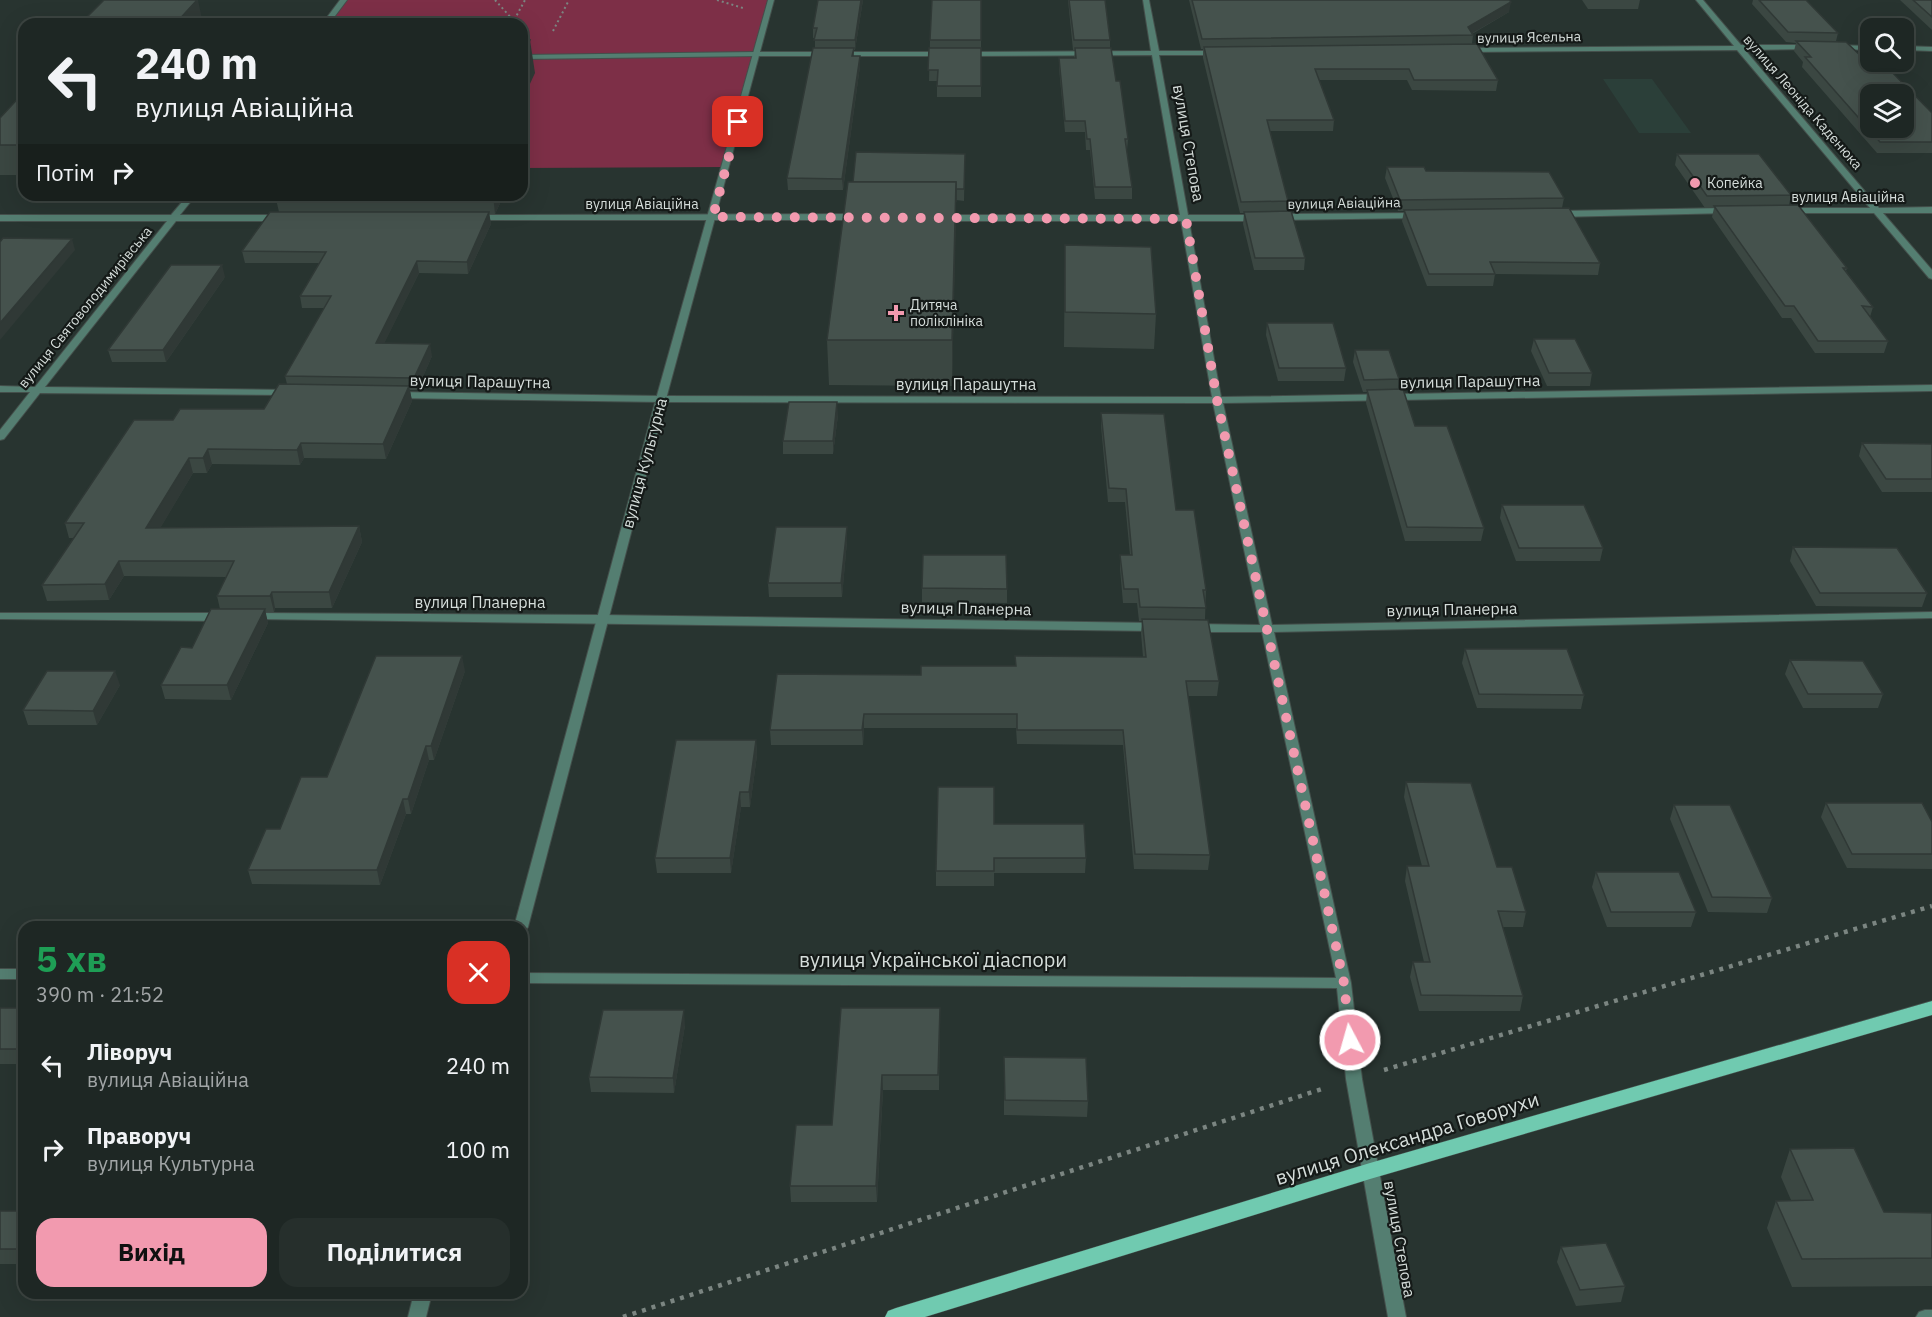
<!DOCTYPE html>
<html lang="uk">
<meta charset="utf-8">
<style>
:root{--surface:#1e2724;--page:#262f2c;--text:#f1f3f6;--muted:#a1a5a6;--line:#3c4441;--accent:#f29aaf}
body{margin:0;font-family:"IBM Plex Sans",sans-serif;background:var(--page);color:var(--text);height:100vh;display:flex;flex-direction:column;font-size:22px;white-space:nowrap}
*{box-sizing:border-box;margin:0}
p{font-size:20px;color:var(--muted)}
.icon{flex:none;width:33px;height:33px;fill:none;stroke:currentColor;stroke-width:2;stroke-linecap:round;stroke-linejoin:round}
.map{position:relative;flex:1;overflow:hidden}
.side{position:absolute;left:18px;top:921px;width:510px;height:378px;display:flex;flex-direction:column;background:var(--surface);border-radius:18px;box-shadow:0 6px 24px #0002,0 0 0 2px var(--line)}
.side>*{flex:none}
.top-card{position:absolute;left:18px;top:18px;width:510px;height:183px;border-radius:18px;box-shadow:0 6px 24px #0002,0 0 0 2px var(--line);background:#1e2724;color:var(--text);overflow:hidden}
.controls{position:absolute;left:1860px;top:18px;display:grid;gap:12px}
.controls a{display:grid;place-items:center;width:54px;height:54px;border-radius:12px;background:var(--surface);box-shadow:0 6px 24px #0002,0 0 0 2px var(--line);font-size:30px}
.pin{position:absolute;display:grid;place-items:center;width:51px;height:51px;color:#fff;margin:-26px;border-radius:12px;box-shadow:0 3px 9px #0006}
.me{position:absolute;width:66px;margin:-33px;rotate:354deg;stroke-linejoin:round;filter:drop-shadow(0 0 4px #0008)}
.turn{display:flex;align-items:center;gap:21px;height:126px;padding:0 18px;font-size:27px}
.turn .icon{width:78px;height:78px;stroke-width:2.5}
.turn b{display:block;font-size:42px;line-height:51px}
.then{display:flex;align-items:center;height:57px;padding:0 18px;background:#0003;gap:12px;font-size:22px}
.round{display:grid;place-items:center;flex:none;width:63px;height:63px;border-radius:18px;background:var(--page)}
.head{display:flex;align-items:center;justify-content:space-between;height:102px;padding:0 18px}
h1{font-size:36px;font-weight:800;line-height:45px;color:#1e9e55}
.button{display:flex;gap:12px;margin-top:auto;padding:12px 18px}
.button a{flex:1;height:69px;border-radius:18px;background:var(--accent);color:#111;font-size:24px;font-weight:800;line-height:69px;text-align:center}
.button a+a{background:var(--page);color:var(--text)}
ul{padding:0;list-style:none}
li{display:flex;align-items:center;gap:18px;height:84px;padding:0 18px}
li div{flex:1}
li b{display:block;font-size:22px}
li em{font-style:normal}
.map>svg:first-child{display:block}
.built{fill:#2b3f39}
.green{fill:#7d2f47}
.lines{fill:none;stroke-linecap:round;stroke-linejoin:round}
.pedestrian-casing{stroke:#444f4b;stroke-width:2}
.minor-casing{stroke:#444f4b;stroke-width:2}
.tertiary-casing{stroke:#444f4b;stroke-width:2}
.primary-casing{stroke:#444f4b;stroke-width:1}
.path-far1{stroke:#7b8581;stroke-width:2;stroke-dasharray:2 3;stroke-linecap:butt}
.path{stroke:#7b8581;stroke-width:4.5;stroke-dasharray:4 6;stroke-linecap:butt}
.pedestrian{fill:#547e71;fill-rule:evenodd}
.minor{fill:#547e71;fill-rule:evenodd}
.tertiary{fill:#547e71;fill-rule:evenodd}
.primary{fill:#70cab0;fill-rule:evenodd}
.wall{fill:#3b4742}
.shaded-wall{fill:#303936}
.building{fill:#45524d;stroke:#303936;stroke-width:1.5;fill-rule:evenodd}
.route{stroke:#f29aaf;stroke-width:10;stroke-dasharray:0 18}
.poi-dot{fill:#f29aaf;stroke:#151a18;stroke-width:2}
.labels{text-anchor:middle;dominant-baseline:central;stroke-width:4.5;stroke-linejoin:round;paint-order:stroke}
.far-street-label{font-size:14px;fill:#d5ddda;stroke:#151a18}
.far-poi-label{font-size:14px;fill:#d5ddda;stroke:#151a18;text-anchor:start}
.street-label{font-size:16px;fill:#d5ddda;stroke:#151a18}
.near-street-label{font-size:20px;fill:#d5ddda;stroke:#151a18}
</style>
<div class="map">
<svg width="1932" height="1317" viewBox="0 0 1932 1317">
<rect width="100%" height="100%" fill="#283430"/>
<polygon class="built" points="1603,79 1652,79 1691,133 1639,133"/>
<polygon class="green" points="344,0 771,0 726,167 522,168 522,24 326,24"/>
<g class="lines">
<g class="pedestrian-casing">
<polygon id="pedestrian" points="756,52 760,54 759,56 522,59 522,55"/>
</g>
<g class="minor-casing">
<g id="minor">
<polygon points="340,0 347,0 329,24 322,24"/>
<polygon points="1143,0 1149,0 1159,51 1220,51 1224,53 1220,55 1159,55 1188,215 1259,215 1263,218 1259,221 1189,221 1221,397 1932,385 1932,391 1223,403 1272,625 1932,612 1932,618 1274,632 1351,983 1362,1079 1406,1317 1388,1317 1346,1079 1337,988 522,983 522,973 1336,978 1262,632 1195,632 1189,628 1195,624 1260,625 1213,403 661,402 394,398 389,395 394,392 661,396 1212,397 1181,221 940,221 936,218 940,215 1180,215 1152,55 967,56 963,54 967,52 1151,51"/>
<polygon points="1696,0 1703,0 1741,45 1813,45 1813,49 1810,49 1745,50 1879,208 1932,207 1932,213 1883,213 1932,270 1932,279 1929,278 1874,213 1783,213 1782,211 1786,208 1870,208 1737,50 1465,52 1461,50 1465,48 1734,46"/>
<polygon points="1834,45 1870,46 1870,50 1837,49 1834,49"/>
<polygon points="1904,46 1932,47 1932,51 1904,50"/>
<polygon points="753,52 944,52 948,54 944,56 756,56 752,54"/>
<polygon points="188,195 196,195 180,215 281,215 285,218 281,221 176,221 45,387 290,390 295,393 293,395 40,393 4,439 0,440 0,430 30,392 0,392 0,386 35,387 167,221 0,221 0,215 171,215"/>
<polygon points="1727,208 1731,211 1730,213 1558,217 1554,214 1558,211"/>
<polygon points="1418,213 1422,216 1421,218 1279,220 1275,217 1279,214"/>
<polygon points="475,215 860,214 864,217 860,220 472,220 471,218"/>
<polygon points="0,613 224,613 230,617 224,621 0,619"/>
<polygon points="250,613 602,615 1157,623 1163,627 1157,631 246,619 244,617"/>
<rect x="0" y="969" width="24" height="10"/>
<polygon points="1925,1310 1932,1310 1932,1317 1916,1317 1919,1312"/>
</g>
</g>
<g class="tertiary-casing">
<g id="tertiary">
<polygon points="768,0 774,0 666,399 528,927 526,930 522,932 522,927 514,927 656,399"/>
<polygon points="414,1293 432,1293 426,1317 408,1317"/>
</g>
</g>
<g class="primary-casing">
<polygon id="primary" points="1932,1001 1932,1015 1370,1179 925,1317 885,1317 888,1311 896,1308 1370,1163"/>
</g>
<g class="path-far1">
<polyline points="495,0 514,21"/>
<polyline points="717,0 743,8"/>
<polyline points="512,24 525,0"/>
<polyline points="553,31 569,0"/>
</g>
<g class="path">
<polyline points="1384,1070 1932,906"/>
<polyline points="623,1317 1325,1088"/>
</g>
<use href="#pedestrian" class="pedestrian"/>
<use href="#minor" class="minor"/>
<use href="#tertiary" class="tertiary"/>
<use href="#primary" class="primary"/>
</g>
<g class="wall">
<polygon points="818,0 863,0 855,50 854,50 854,56 860,56 860,66 843,190 788,190 787,178 815,48 815,38 813,38 813,28"/>
<polygon points="981,0 981,97 937,97 937,81 929,81 930,40"/>
<polygon points="1068,0 1105,0 1110,40 1110,48 1116,81 1128,139 1127,150 1126,150 1132,187 1132,199 1095,199 1090,150 1086,150 1085,132 1065,132 1059,68 1059,58 1074,58 1075,50 1073,50"/>
<polygon points="1189,0 1509,0 1509,12 1472,34 1473,35 1472,44 1498,80 1496,91 1412,90 1407,80 1319,80 1334,120 1333,131 1270,131 1288,201 1288,211 1305,258 1304,270 1254,270 1243,224 1244,213 1240,213 1203,58 1203,49 1201,49"/>
<polygon points="1582,0 1640,0 1638,9 1588,9"/>
<polygon points="1753,0 1806,0 1838,33 1836,41 1862,57 1932,113 1932,153 1877,153 1802,67 1803,62 1794,51 1796,43 1786,42 1752,4"/>
<polygon points="1900,0 1932,0 1932,30"/>
<polygon points="24,92 24,175 0,175 0,118"/>
<polygon points="965,154 964,201 956,200 952,386 829,385 827,340 853,182"/>
<polygon points="1677,154 1791,195 1789,205 1847,268 1846,271 1873,307 1870,317 1888,341 1884,353 1815,353 1791,318 1782,318 1712,217 1714,208 1705,208 1675,165"/>
<polygon points="1387,167 1426,171 1564,198 1562,208 1600,263 1598,275 1495,274 1493,286 1427,286 1402,221 1404,211 1398,211 1385,178"/>
<polygon points="275,195 504,195 495,214 489,214 491,224 468,274 419,273 384,343 432,356 417,390 410,390 412,401 386,459 304,458 300,465 212,464 207,473 193,473 160,528 359,526 362,542 332,608 275,608 274,612 265,612 268,623 231,700 165,699 161,685 192,648 220,609 217,596 226,577 124,576 109,600 47,601 42,585 74,538 69,538 65,523 173,420 264,409 287,384 285,376 324,308 302,308 300,296 319,263 245,263 242,251 279,212"/>
<polygon points="1065,245 1156,314 1154,349 1064,347"/>
<polygon points="225,277 166,362 112,362 108,350"/>
<polygon points="1267,323 1346,368 1344,381 1278,381 1266,335"/>
<polygon points="1534,339 1592,373 1590,386 1547,386 1531,351"/>
<polygon points="1355,350 1399,379 1398,390 1415,426 1484,528 1481,541 1405,541 1366,403 1367,392 1363,392 1353,362"/>
<polygon points="1101,413 1176,510 1206,590 1205,619 1219,681 1217,696 1188,696 1210,855 1208,870 1134,869 1123,745 1017,744 1016,728 864,728 863,745 771,745 770,730 921,675 1143,657 1141,633 1142,621 1139,621 1137,603 1123,603 1120,569 1120,555 1130,555 1125,502 1108,502 1101,426"/>
<polygon points="838,415 833,454 783,454 783,441"/>
<polygon points="1862,443 1932,444 1932,492 1882,492 1859,456"/>
<polygon points="1502,505 1603,548 1600,561 1516,561 1500,518"/>
<polygon points="847,541 842,597 769,597 768,583"/>
<polygon points="1793,547 1927,593 1922,607 1816,606 1790,561"/>
<polygon points="922,588 1007,589 1007,603 922,602"/>
<polygon points="1465,649 1584,695 1581,709 1477,708 1462,663"/>
<polygon points="1790,660 1883,694 1878,708 1803,708 1785,674"/>
<polygon points="465,671 434,760 429,760 411,814 406,814 380,885 252,884 248,870 327,777"/>
<polygon points="120,685 97,725 28,725 23,710"/>
<polygon points="756,740 757,755 750,807 741,807 731,873 657,873 655,858"/>
<polygon points="1406,782 1497,867 1526,912 1523,927 1503,927 1523,996 1520,1011 1419,1011 1410,977 1413,962 1424,962 1405,881 1407,866 1422,866 1404,797"/>
<polygon points="1826,803 1932,822 1932,869 1847,868 1821,817"/>
<polygon points="1674,805 1772,898 1767,913 1708,912 1670,819"/>
<polygon points="994,824 1086,858 1085,873 994,873 994,886 936,886 936,871"/>
<polygon points="1596,872 1696,912 1691,927 1607,927 1592,887"/>
<rect x="0" y="1008" width="24" height="56"/>
<polygon points="940,1008 939,1090 883,1090 877,1202 791,1202 790,1186 832,1125"/>
<polygon points="685,1025 674,1093 591,1092 589,1077"/>
<polygon points="1004,1057 1088,1101 1087,1117 1004,1115"/>
<polygon points="1790,1149 1884,1212 1932,1213 1932,1286 1792,1287 1767,1228 1776,1201 1791,1200 1781,1177"/>
<rect x="0" y="1211" width="24" height="53"/>
<polygon points="1561,1247 1625,1286 1621,1302 1576,1306 1557,1262"/>
</g>
<g class="shaded-wall">
<polygon points="197,0 198,0 203,24 175,24"/>
<polygon points="861,0 863,0 855,50 855,40"/>
<polygon points="1511,2 1509,12 1469,35 1468,27"/>
<polygon points="530,40 535,73 522,101 522,58"/>
<polygon points="860,56 860,66 843,190 842,179"/>
<polygon points="956,182 956,224 952,386 952,340"/>
<polygon points="493,195 504,195 495,214"/>
<polygon points="489,212 491,224 468,274 467,262"/>
<polygon points="72,239 75,250 0,340 0,323"/>
<polygon points="417,261 419,273 378,356 376,343"/>
<polygon points="222,265 225,277 166,362 163,350"/>
<polygon points="430,344 432,356 417,390 414,378"/>
<polygon points="409,386 412,401 386,459 383,444"/>
<polygon points="837,402 838,415 833,454 833,441"/>
<polygon points="301,443 304,458 300,465 297,450"/>
<polygon points="208,449 212,464 207,473 203,458"/>
<polygon points="189,458 193,473 151,544 146,528"/>
<polygon points="359,526 362,542 332,608 329,592"/>
<polygon points="847,527 847,541 842,597 841,583"/>
<polygon points="119,561 124,576 109,600 105,584"/>
<polygon points="272,592 275,608 274,612 270,596"/>
<polygon points="265,609 268,623 231,700 227,685"/>
<polygon points="462,656 465,671 434,760 431,746"/>
<polygon points="115,671 120,685 97,725 93,711"/>
<polygon points="864,714 864,728 863,745 862,730"/>
<polygon points="756,740 757,755 750,807 749,792"/>
<polygon points="426,746 429,760 411,814 408,799"/>
<polygon points="740,792 741,807 731,873 730,858"/>
<polygon points="403,799 406,814 380,885 377,870"/>
<polygon points="684,1010 685,1025 674,1093 673,1078"/>
<polygon points="882,1075 883,1090 877,1202 876,1186"/>
</g>
<g class="building">
<polygon points="104,0 197,0 175,24 80,24"/>
<polygon points="818,0 861,0 855,40 814,40 817,28 813,28"/>
<polygon points="932,0 981,0 981,40 930,40"/>
<polygon points="1069,0 1105,0 1110,40 1074,40"/>
<polygon points="1192,0 1509,0 1511,2 1468,27 1473,35 1202,39"/>
<polygon points="1759,0 1806,0 1838,33 1788,32"/>
<polygon points="1913,0 1932,0 1932,17"/>
<polygon points="522,40 530,40 522,58"/>
<path d="M1796,41L1846,42L1862,57H1870V62L1883,63L1932,113V142H1880L1805,57H1811ZM1870,94H1904V128H1870Z"/>
<polygon points="1477,44 1498,80 1414,80 1409,69 1315,69 1334,120 1267,120 1288,201 1241,202 1204,47"/>
<polygon points="813,48 854,48 852,56 860,56 842,179 787,178"/>
<polygon points="929,48 981,48 981,86 937,86 938,70 928,70"/>
<polygon points="1075,48 1111,48 1116,81 1120,81 1128,139 1125,139 1132,187 1095,187 1090,139 1087,139 1085,121 1065,121 1059,58 1076,58"/>
<polygon points="24,92 24,145 0,145 0,118"/>
<polygon points="856,152 965,154 964,189 956,189 956,202 956,182 853,182"/>
<polygon points="1677,154 1759,154 1791,195 1707,196"/>
<polygon points="1387,167 1424,167 1426,171 1549,172 1564,198 1400,200"/>
<polygon points="848,182 956,182 952,340 827,340"/>
<polygon points="1798,205 1847,268 1843,268 1873,307 1862,306 1888,341 1818,341 1794,306 1785,306 1714,206"/>
<polygon points="1569,208 1600,263 1490,262 1495,274 1429,274 1404,210"/>
<polygon points="1291,211 1305,258 1255,258 1244,212"/>
<polygon points="270,212 489,212 467,262 417,261 376,343 430,344 414,378 285,376 331,296 300,296 326,252 242,251"/>
<polygon points="3,238 72,239 0,323 0,242"/>
<polygon points="1065,245 1151,247 1156,314 1065,312"/>
<polygon points="171,265 222,265 163,350 108,350"/>
<polygon points="1267,323 1333,323 1346,368 1279,368"/>
<polygon points="1534,339 1575,339 1592,373 1549,373"/>
<polygon points="1355,350 1389,350 1399,379 1364,380"/>
<polygon points="279,384 409,386 383,444 301,443 297,450 208,449 203,458 189,458 146,528 359,526 329,592 272,592 270,596 217,596 234,561 119,561 105,584 42,585 84,523 65,523 134,420 173,420 180,409 264,409"/>
<polygon points="1403,389 1415,426 1447,426 1484,528 1407,527 1367,390"/>
<polygon points="789,402 837,402 833,441 783,441"/>
<polygon points="1101,413 1164,414 1176,510 1194,510 1206,590 1203,590 1206,608 1140,607 1138,589 1124,589 1120,555 1132,555 1126,489 1109,488"/>
<polygon points="1862,443 1932,444 1932,479 1886,479"/>
<polygon points="1502,505 1584,505 1603,548 1519,548"/>
<polygon points="776,527 847,527 841,583 768,583"/>
<polygon points="1793,547 1897,548 1927,593 1820,593"/>
<polygon points="923,555 1006,555 1007,589 922,588"/>
<polygon points="211,609 265,609 227,685 161,685 181,647 192,648"/>
<polygon points="1142,619 1208,620 1219,681 1186,681 1210,855 1135,854 1123,730 1017,730 1017,714 864,714 862,730 770,730 777,674 921,675 921,666 1016,666 1015,656 1146,657"/>
<polygon points="1465,649 1567,649 1584,695 1479,694"/>
<polygon points="376,656 462,656 431,746 426,746 408,799 403,799 377,870 248,870 266,829 280,829 301,777 327,777"/>
<polygon points="1790,660 1863,661 1883,694 1808,694"/>
<polygon points="47,671 115,671 93,711 23,710"/>
<polygon points="676,740 756,740 749,792 740,792 730,858 655,858"/>
<polygon points="1406,782 1471,783 1497,867 1512,867 1526,912 1498,911 1523,996 1421,995 1413,962 1430,962 1407,866 1429,866"/>
<polygon points="938,787 994,787 994,824 1084,824 1086,858 994,858 994,871 936,871"/>
<polygon points="1826,803 1922,803 1932,822 1932,854 1852,854"/>
<polygon points="1674,805 1730,805 1772,898 1712,897"/>
<polygon points="1596,872 1679,872 1696,912 1611,912"/>
<rect x="0" y="1008" width="24" height="41"/>
<polygon points="841,1008 940,1008 938,1075 882,1075 876,1186 790,1186 796,1125 832,1125"/>
<polygon points="603,1010 684,1010 673,1078 589,1077"/>
<polygon points="1004,1057 1086,1058 1088,1101 1005,1100"/>
<polygon points="1854,1148 1884,1212 1932,1213 1932,1258 1802,1259 1776,1201 1813,1200 1790,1149"/>
<rect x="0" y="1211" width="24" height="38"/>
<polygon points="1606,1243 1625,1286 1580,1290 1561,1247"/>
</g>
<g class="lines">
<polyline class="route" points="738,122 713,217 1186,219 1217,400 1344,983 1350,1040"/>
</g>
<g class="poi-dot">
<circle cx="1695" cy="183" r="6"/>
<path d="M893 304h6v6h6v6h-6v6h-6v-6h-6v-6h6z"/>
</g>
<g class="labels">
<g class="far-street-label">
<text transform="translate(1529 37) rotate(-1)">вулиця Ясельна</text>
<text transform="translate(1803 102) rotate(49)">вулиця Леоніда Каденюка</text>
<text x="1848" y="197">вулиця Авіаційна</text>
<text transform="translate(1344 203) rotate(-1)">вулиця Авіаційна</text>
<text x="642" y="204">вулиця Авіаційна</text>
<text transform="translate(85 307) rotate(-51)">вулиця Святоволодимирівська</text>
</g>
<g class="far-poi-label">
<text x="1707" y="183">Копейка</text>
<text x="910" y="305">Дитяча<tspan x="910" dy="16">поліклініка</tspan></text>
</g>
<g class="street-label">
<text transform="translate(1189 143) rotate(80)">вулиця Степова</text>
<text transform="translate(480 381) rotate(1)">вулиця Парашутна</text>
<text transform="translate(1470 381) rotate(-1)">вулиця Парашутна</text>
<text x="966" y="384">вулиця Парашутна</text>
<text transform="translate(644 463) rotate(-75)">вулиця Культурна</text>
<text x="480" y="602">вулиця Планерна</text>
<text transform="translate(966 608) rotate(1)">вулиця Планерна</text>
<text transform="translate(1452 609) rotate(-1)">вулиця Планерна</text>
<text transform="translate(1400 1239) rotate(80)">вулиця Степова</text>
</g>
<g class="near-street-label">
<text x="933" y="959">вулиця Української діаспори</text>
<text transform="translate(1407 1138) rotate(-17)">вулиця Олександра Говорухи</text>
</g>
</g>
</svg>
<div class="controls">
<a><svg class="icon" aria-label="search" viewBox="0 0 24 24"><circle cx="10" cy="10" r="6"/><path d="M15 15l6 6"/></svg></a>
<a><svg class="icon" aria-label="layers" viewBox="0 0 24 24"><path d="M12 4l9 5-9 5-9-5zM3 14l9 5 9-5"/></svg></a>
</div>
<div class="pin" style="left:738px;top:122px;background:#d93025"><svg class="icon" aria-label="arrive" viewBox="0 0 24 24"><path d="M6 21V4h12l-3 4 3 4H6"/></svg></div>
<svg class="me" style="left:1350px;top:1040px" viewBox="-20 -20 40 40"><circle r="17" fill="#f29aaf" stroke="#fff" stroke-width="3"/><path d="M0-11L8 9 0 5-8 9z" fill="#fff"/></svg>
<div class="top-card">
<div class="turn"><svg class="icon" aria-label="left" viewBox="0 0 24 24"><path d="M17 20v-9H6M10 6l-5 5 5 5"/></svg><div><b>240 m</b>вулиця Авіаційна</div></div>
<div class="then">Потім<svg class="icon" aria-label="right" viewBox="0 0 24 24"><path d="M7 20v-9h11M14 6l5 5-5 5"/></svg></div>
</div>
<section class="side">
<div class="head"><div><h1>5 хв</h1><p>390 m · 21:52</p></div><a class="round" style="background:#d93025;color:#fff"><svg class="icon" aria-label="close" viewBox="0 0 24 24"><path d="M6 6l12 12M18 6L6 18"/></svg></a></div>
<ul>
<li><svg class="icon" aria-label="left" viewBox="0 0 24 24"><path d="M17 20v-9H6M10 6l-5 5 5 5"/></svg><div><b>Ліворуч</b><p>вулиця Авіаційна</p></div><em>240 m</em></li>
<li><svg class="icon" aria-label="right" viewBox="0 0 24 24"><path d="M7 20v-9h11M14 6l5 5-5 5"/></svg><div><b>Праворуч</b><p>вулиця Культурна</p></div><em>100 m</em></li>
</ul>
<div class="button"><a>Вихід</a><a>Поділитися</a></div>
</section>
</div>
